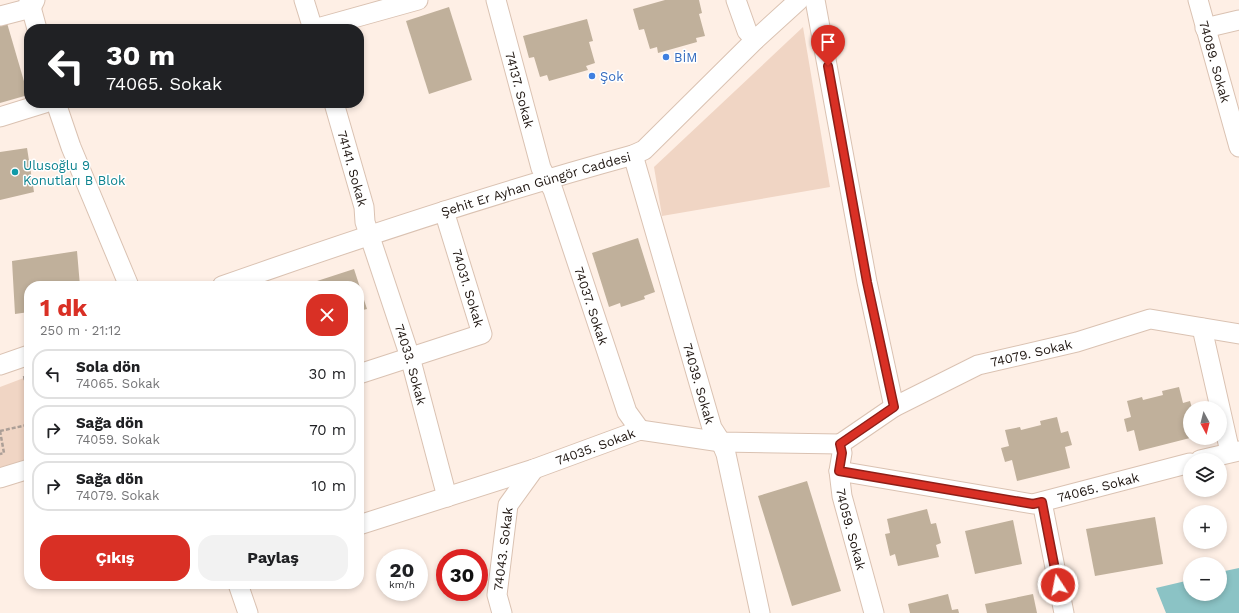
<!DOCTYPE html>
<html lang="tr">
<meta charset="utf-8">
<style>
:root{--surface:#fff;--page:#f2f2f2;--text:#202124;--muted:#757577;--line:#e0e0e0;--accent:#d93025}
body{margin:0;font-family:"Work Sans",sans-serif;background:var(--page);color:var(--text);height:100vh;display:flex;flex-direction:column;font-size:15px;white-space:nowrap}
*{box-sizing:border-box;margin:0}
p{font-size:13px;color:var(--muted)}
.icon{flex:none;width:22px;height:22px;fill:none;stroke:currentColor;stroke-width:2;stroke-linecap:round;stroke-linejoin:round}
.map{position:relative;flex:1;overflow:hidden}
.drawer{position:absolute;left:24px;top:281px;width:340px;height:308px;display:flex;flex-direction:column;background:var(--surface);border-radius:16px;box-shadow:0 2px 6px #0003}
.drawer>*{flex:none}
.hud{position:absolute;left:24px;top:24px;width:340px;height:84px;border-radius:16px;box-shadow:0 2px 6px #0003;background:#202124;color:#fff;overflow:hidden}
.needle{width:26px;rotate:173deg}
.controls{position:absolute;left:1183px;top:401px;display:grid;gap:8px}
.controls a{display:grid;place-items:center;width:44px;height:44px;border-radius:50%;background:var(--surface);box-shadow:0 2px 6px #0003;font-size:20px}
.speed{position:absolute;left:376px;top:549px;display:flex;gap:8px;font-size:20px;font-weight:700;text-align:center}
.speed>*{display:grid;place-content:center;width:52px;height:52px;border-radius:50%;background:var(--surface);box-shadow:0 2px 6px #0003;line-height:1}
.speed small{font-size:10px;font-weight:400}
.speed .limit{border:6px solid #d22;background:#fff;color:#111}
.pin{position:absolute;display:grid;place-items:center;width:34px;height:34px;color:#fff;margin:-41px -17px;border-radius:50% 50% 50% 0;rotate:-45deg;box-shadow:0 0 4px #0007}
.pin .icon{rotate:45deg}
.me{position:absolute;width:44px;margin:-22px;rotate:349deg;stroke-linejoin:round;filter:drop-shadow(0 0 3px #0008)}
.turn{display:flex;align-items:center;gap:14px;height:84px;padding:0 16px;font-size:18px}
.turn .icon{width:52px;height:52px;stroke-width:2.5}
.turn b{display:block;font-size:28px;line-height:34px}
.round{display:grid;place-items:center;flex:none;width:42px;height:42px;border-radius:16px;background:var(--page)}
.summary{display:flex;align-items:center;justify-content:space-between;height:68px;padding:0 16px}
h1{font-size:24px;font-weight:700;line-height:30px;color:var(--accent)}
.button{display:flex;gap:8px;margin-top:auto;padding:8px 16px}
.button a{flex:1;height:46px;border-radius:16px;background:var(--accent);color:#fff;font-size:16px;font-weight:700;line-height:46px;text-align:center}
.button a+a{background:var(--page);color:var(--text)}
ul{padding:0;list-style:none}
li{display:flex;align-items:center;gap:12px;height:50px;margin:0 8px 6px;padding:0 8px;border:2px solid var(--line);border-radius:16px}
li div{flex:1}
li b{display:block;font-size:15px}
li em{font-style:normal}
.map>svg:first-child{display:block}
.green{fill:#f0d5c4}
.water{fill:#8bc3c5}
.building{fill:#c0b09b}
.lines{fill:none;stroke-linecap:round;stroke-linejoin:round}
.minor-casing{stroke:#dac2b2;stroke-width:21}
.path{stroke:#ac9f97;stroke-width:2.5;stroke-dasharray:4 2;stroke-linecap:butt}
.minor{stroke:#fff;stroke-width:19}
.route-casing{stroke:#8d1f18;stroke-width:10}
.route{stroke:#d93025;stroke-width:7}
.shop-dot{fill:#3f7fe0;stroke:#fff;stroke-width:1.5}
.culture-dot{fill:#0f9aa8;stroke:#fff;stroke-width:1.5}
.labels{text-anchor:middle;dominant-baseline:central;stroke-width:3;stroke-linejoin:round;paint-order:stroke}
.shop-label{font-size:13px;fill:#366cbe;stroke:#fff;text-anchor:start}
.street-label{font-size:13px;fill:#201712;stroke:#fff}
.culture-label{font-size:13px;fill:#0d838f;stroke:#fff;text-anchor:start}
</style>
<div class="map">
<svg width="1239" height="613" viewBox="0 0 1239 613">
<rect width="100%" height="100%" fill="#feefe5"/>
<g class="green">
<polygon points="803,27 830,187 662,216 654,167"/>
<polygon points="29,376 29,461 0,470 0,387"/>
</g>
<polygon class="water" points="1239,568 1239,613 1166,613 1156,588 1190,580 1190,594 1220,594 1220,572"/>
<g class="building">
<polygon points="665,0 699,0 702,13 699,14 705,36 696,38 697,42 658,53 657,47 650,49 644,29 639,30 633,9"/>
<polygon points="449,7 472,80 429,94 406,21"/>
<polygon points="587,19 593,41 589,42 595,63 586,66 588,70 549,81 547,75 540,77 534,57 529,58 523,36"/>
<polygon points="7,23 28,95 0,103 0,25"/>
<polygon points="27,148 34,192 0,200 0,152"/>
<polygon points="638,238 655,292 644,296 645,299 621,307 620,303 609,307 592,253"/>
<polygon points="77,251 80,286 29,286 29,312 15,314 12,261"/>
<polygon points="354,269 367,309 359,311 359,286 315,286 314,282"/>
<polygon points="1179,387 1183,403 1190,401 1192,408 1190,408 1190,416 1187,417 1190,429 1190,438 1139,451 1134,430 1127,432 1124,419 1131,417 1127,401 1142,397 1143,400 1163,395 1162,391"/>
<polygon points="1057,417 1061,433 1068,431 1072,445 1065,447 1070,468 1017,481 1012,460 1005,462 1001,448 1009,446 1005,430 1020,427 1021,430 1041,425 1040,421"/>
<polygon points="807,481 841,591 792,606 758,496"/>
<polygon points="927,509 931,524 936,523 941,543 936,545 939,557 898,566 895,554 890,556 885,534 890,533 887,519"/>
<polygon points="1155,517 1163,564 1095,576 1086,529"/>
<polygon points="1013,520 1022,564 975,574 965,531"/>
<polygon points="948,594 952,610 958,609 959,613 910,613 908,604"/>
<polygon points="1033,594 1037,613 987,613 985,604"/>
</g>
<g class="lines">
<g class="minor-casing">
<g id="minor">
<polyline points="29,0 37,29"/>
<polyline points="304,0 313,29"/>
<path id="s1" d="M496,0L541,168L553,190L627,412L640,430"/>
<polyline points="736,0 747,31 755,40"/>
<polyline points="815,0 867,282 894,407"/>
<path id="s2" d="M1198,0L1239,147"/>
<polyline points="0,16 31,8 35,0"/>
<polyline points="1205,28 1239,20"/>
<polyline points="314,29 418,0"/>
<polyline points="56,103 71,147 129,286"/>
<path id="s3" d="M334,103L364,207L365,222L410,357L447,497"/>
<polyline points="0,117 45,103"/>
<path id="s4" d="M633,155L712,428L721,442L726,454L760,613"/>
<path id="s5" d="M222,286C358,238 494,193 633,155L644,150L755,40L799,0"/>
<polyline points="1202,328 1230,452"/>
<polyline points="0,365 29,355"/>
<polyline points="359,374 482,334 444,211"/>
<path id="s6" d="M840,444L894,407L978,365L1077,342L1150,319L1239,334"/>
<path id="s7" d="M840,444L842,453L839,471L842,496L874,613"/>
<polyline points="1200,460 1239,451"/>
<path id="s8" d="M839,471L1033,504L1190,463"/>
<polyline points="0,478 29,469"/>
<polyline points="1042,502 1064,613"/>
<path id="s9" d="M359,525L534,469L640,430L721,442L840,444"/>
<polyline points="238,584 248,613"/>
<path id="s10" d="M502,613L497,595L508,505L534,469"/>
</g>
</g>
<g class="path">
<polyline points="24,376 29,401"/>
<polyline points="27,425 29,410"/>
<polyline points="0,431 27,425 29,430"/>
<polyline points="0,431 4,453 0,454"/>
</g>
<use href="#minor" class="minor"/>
</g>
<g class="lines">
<g class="route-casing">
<polyline id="route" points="828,66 867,282 894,407 840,444 842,453 839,471 1033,504 1042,502 1058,585"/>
</g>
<use href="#route" class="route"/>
</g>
<g class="shop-dot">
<circle cx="666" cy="57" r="4"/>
<circle cx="592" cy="76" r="4"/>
</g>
<circle class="culture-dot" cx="15" cy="172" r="4"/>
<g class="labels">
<g class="shop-label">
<text x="674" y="57">BİM</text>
<text x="600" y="76">Şok</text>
</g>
<g class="street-label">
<text stroke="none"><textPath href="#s2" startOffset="64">74089. Sokak</textPath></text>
<text stroke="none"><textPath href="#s1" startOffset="93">74137. Sokak</textPath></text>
<text stroke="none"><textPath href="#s3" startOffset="68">74141. Sokak</textPath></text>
<text stroke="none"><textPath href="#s5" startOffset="330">Şehit Er Ayhan Güngör Caddesi</textPath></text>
<text transform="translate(468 288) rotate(73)">74031. Sokak</text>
<text stroke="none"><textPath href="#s1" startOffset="321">74037. Sokak</textPath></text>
<text stroke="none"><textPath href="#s6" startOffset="214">74079. Sokak</textPath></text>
<text stroke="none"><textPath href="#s3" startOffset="273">74033. Sokak</textPath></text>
<text stroke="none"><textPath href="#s4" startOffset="238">74039. Sokak</textPath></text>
<text stroke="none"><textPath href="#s9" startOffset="249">74035. Sokak</textPath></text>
<text stroke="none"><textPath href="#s8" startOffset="264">74065. Sokak</textPath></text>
<text stroke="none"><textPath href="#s7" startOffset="87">74059. Sokak</textPath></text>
<text stroke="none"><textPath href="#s10" startOffset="65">74043. Sokak</textPath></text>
</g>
<g class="culture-label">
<text x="23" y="165">Ulusoğlu 9<tspan x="23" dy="15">Konutları B Blok</tspan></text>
</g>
</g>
</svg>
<div class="controls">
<a><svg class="needle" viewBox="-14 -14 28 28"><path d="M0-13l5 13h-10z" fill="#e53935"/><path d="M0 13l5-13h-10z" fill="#757577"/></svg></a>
<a><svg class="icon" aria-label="layers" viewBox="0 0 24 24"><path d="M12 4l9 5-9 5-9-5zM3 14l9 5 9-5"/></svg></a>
<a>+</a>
<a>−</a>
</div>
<div class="speed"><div>20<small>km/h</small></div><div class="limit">30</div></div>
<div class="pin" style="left:828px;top:66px;background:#d93025"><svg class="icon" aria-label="arrive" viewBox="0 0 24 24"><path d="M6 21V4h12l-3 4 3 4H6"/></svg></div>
<svg class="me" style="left:1058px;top:585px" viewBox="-20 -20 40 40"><circle r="17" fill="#d93025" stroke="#fff" stroke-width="3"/><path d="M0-11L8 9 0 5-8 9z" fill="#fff"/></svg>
<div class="hud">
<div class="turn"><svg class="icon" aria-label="left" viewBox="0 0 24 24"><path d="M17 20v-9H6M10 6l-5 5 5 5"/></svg><div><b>30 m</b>74065. Sokak</div></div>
</div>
<section class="drawer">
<div class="summary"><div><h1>1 dk</h1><p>250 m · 21:12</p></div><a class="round" style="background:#d93025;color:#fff"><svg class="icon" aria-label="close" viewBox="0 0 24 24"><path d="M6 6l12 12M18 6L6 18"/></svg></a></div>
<ul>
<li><svg class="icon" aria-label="left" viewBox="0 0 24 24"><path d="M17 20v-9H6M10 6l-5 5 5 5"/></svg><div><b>Sola dön</b><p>74065. Sokak</p></div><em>30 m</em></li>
<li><svg class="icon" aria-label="right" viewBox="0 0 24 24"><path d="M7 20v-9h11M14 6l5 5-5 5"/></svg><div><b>Sağa dön</b><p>74059. Sokak</p></div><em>70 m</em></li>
<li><svg class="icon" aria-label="right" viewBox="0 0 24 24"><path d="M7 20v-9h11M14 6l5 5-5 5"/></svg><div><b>Sağa dön</b><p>74079. Sokak</p></div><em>10 m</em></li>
</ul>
<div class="button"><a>Çıkış</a><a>Paylaş</a></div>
</section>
</div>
